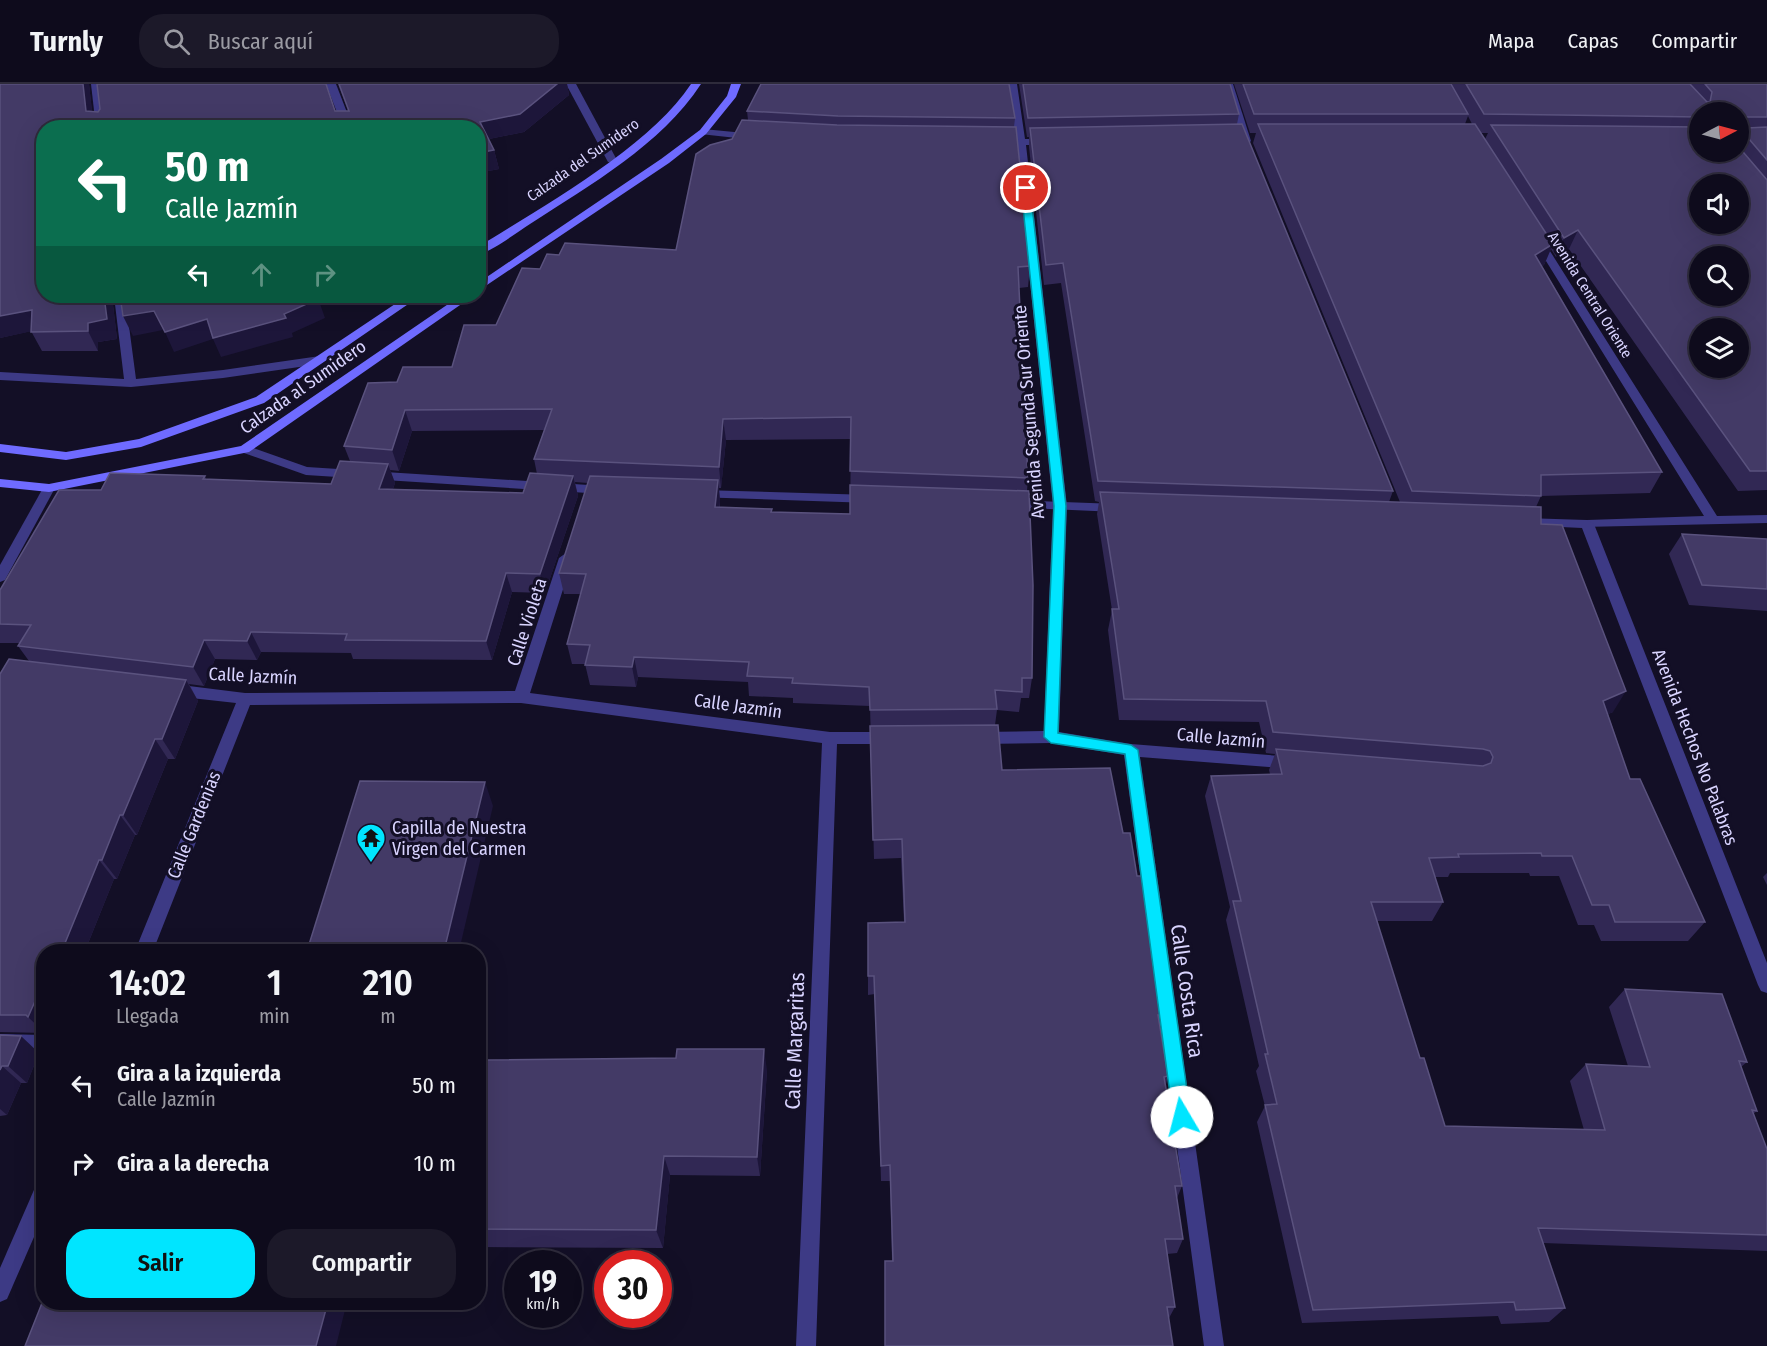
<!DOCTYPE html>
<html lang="es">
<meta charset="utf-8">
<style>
:root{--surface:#0e0b1c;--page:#1c1929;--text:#f1f3f6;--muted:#9b9ba3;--line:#2e2b3b;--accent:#00e5ff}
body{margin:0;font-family:"Fira Sans Condensed",sans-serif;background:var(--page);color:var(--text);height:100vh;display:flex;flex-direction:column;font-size:22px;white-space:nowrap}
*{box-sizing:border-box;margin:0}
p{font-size:20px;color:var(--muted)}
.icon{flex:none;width:33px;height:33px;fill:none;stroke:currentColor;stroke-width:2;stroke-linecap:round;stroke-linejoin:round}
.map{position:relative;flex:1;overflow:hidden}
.sheet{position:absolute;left:36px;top:860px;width:450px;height:366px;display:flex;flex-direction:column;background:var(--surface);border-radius:24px;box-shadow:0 6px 24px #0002,0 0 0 2px var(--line)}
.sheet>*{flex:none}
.top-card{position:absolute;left:36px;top:36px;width:450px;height:183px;border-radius:24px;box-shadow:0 6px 24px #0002,0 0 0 2px var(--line);background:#0b6e4f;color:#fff;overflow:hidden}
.needle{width:39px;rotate:84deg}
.fabs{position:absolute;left:1689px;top:18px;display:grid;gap:12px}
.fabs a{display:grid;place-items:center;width:60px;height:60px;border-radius:50%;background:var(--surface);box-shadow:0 6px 24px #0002,0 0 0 2px var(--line);font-size:30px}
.speed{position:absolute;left:504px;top:1166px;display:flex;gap:12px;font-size:30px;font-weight:700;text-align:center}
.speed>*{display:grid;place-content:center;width:78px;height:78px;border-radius:50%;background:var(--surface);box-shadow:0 6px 24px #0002,0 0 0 2px var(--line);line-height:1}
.speed small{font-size:15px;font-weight:400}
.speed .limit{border:9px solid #d22;background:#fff;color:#111}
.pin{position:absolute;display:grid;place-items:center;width:51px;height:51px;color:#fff;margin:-26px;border:3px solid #fff;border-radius:50%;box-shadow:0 2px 6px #0007}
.me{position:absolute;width:66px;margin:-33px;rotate:352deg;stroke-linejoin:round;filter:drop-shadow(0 0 4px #0008)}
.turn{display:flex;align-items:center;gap:21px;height:126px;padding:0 30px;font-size:27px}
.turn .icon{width:78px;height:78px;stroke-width:2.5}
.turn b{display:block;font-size:42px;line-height:51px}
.lanes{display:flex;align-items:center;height:57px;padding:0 30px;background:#0003;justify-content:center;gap:30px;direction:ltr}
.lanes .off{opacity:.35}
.eta{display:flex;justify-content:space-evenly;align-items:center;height:102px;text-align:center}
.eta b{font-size:36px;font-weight:600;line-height:42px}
.primary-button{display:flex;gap:12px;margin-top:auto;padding:12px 30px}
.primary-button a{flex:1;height:69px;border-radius:24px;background:var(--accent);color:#111;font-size:24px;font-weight:600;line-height:69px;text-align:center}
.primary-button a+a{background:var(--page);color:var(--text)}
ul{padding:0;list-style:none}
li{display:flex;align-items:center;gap:18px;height:78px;padding:0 30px}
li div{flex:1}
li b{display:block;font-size:22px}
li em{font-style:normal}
header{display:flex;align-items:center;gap:36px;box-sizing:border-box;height:84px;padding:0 30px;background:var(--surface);border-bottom:2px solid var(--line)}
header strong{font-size:28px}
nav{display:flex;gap:33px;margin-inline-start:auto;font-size:21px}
.search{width:420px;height:54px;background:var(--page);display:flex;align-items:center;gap:15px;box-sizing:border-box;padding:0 21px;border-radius:24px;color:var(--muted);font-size:22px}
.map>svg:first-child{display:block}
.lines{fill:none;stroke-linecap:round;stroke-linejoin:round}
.minor{fill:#3d3a85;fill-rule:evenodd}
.tertiary{fill:#3d3a85;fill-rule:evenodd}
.secondary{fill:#6f6bff;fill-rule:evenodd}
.wall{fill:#312854;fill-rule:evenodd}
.shaded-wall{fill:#1d163a}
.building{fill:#433a66;stroke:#5a527e;stroke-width:1.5;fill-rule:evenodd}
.route{fill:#00e5ff;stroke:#0095a6;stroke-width:1.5}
.labels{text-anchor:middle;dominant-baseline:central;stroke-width:6;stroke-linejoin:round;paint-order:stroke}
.far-street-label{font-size:15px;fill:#d9d4ff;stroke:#130f26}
.street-label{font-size:18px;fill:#d9d4ff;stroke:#130f26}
.poi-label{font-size:18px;fill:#d9d4ff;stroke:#130f26;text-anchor:start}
.near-street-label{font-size:21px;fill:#d9d4ff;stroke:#130f26}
</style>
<header>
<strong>Turnly</strong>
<div class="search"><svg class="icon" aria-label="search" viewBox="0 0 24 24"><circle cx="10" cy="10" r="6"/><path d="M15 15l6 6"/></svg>Buscar aquí</div>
<nav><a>Mapa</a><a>Capas</a><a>Compartir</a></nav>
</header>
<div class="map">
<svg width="1767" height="1262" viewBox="0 0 1767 1262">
<rect width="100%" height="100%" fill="#130f26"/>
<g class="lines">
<g class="minor">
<polygon points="91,0 101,0 106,44 96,44"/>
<polygon points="326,0 336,0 353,44 343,44"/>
<polygon points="566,0 576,0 618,78 617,80 608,78"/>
<polygon points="1007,0 1017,0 1025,55 1049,55 1054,58 1049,61 1026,61 1067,422 1059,648 1131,660 1293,673 1298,675 1301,679 1298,683 1293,685 1140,673 1224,1262 1204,1262 1124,671 1051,659 979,660 974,658 971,654 974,650 979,648 1044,647 1053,422 1016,61 998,61 993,58 998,55 1016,55"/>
<polygon points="1223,0 1233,0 1251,57 1249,59 1241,57"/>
<polygon points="703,45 755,50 760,53 755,56 700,50 698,48"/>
<polygon points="1538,153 1543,156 1717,432 1767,431 1767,439 1582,443 1580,440 1587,436 1704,432 1533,156"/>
<polygon points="114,212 125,212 136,295 223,286 320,272 326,276 320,280 223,294 131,303 0,296 0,288 124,295"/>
<polygon points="49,400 55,404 5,496 0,498 0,481 43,404"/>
<polygon points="566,469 573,474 530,609 830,648 889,648 894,650 897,654 894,658 889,660 837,660 816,1262 796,1262 822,659 521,619 250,621 153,867 135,867 236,619 173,612 168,610 166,606 168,602 173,600 245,609 515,607 559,474"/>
<polygon points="0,950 44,951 44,967 0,966"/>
<polygon points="44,1097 44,1130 7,1215 0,1218 0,1184 37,1099"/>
</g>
<g class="tertiary">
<polygon points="245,361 307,383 604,402 610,406 604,410 306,391 241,368 239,365"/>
<polygon points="700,406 871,411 878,415 871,419 695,413 694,410"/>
<polygon points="1009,416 1117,420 1124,424 1117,428 1004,423 1002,420"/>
<polygon points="1521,434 1587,436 1594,440 1767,879 1767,909 1761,907 1758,901 1582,444 1516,441 1514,438"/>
</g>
<g class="secondary">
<path d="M691,0H701C661,61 590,101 530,140C514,150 496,165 478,171V163C543,122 650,63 691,0Z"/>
<polygon points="731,0 741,0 736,13 706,50 669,79 478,207 478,199 661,75 700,46 727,12"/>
<polygon points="407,212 420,212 264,319 141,363 66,376 0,368 0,360 66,368 139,355 256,313"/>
<polygon points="460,212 473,212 249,368 49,408 0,403 0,395 49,400 241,362"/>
</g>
</g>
<g class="wall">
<polygon points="0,0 89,0 92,28 348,27 338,0 567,0 569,11 524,48 489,55 494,66 499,85 478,89 478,44 44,44 112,212 117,255 98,258 98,267 42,267 31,247 0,254"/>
<path d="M1019,0H1230L1239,30L1237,40L1393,407L1389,418H1400L1253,59L1256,49H1250L1234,0H1767V406L1738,407L1569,165L1556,173L1551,165L1544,181L1542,182L1662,388L1650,409L1541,412L1536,423L1541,440L1613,628L1608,630L1630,695L1705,838L1688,857H1601L1594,841H1578L1559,792H1530L1529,789H1450L1448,793H1435L1443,818L1432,837H1377L1420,974L1445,1042L1584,1046L1570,997L1586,980L1628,982L1609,923L1625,905L1747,978L1741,983L1757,1027L1753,1030L1767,1065V1167L1543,1159L1565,1224L1549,1238L1501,1240L1498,1232L1302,1239L1257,1038L1265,1022L1256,987L1259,982L1226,836L1230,823L1205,712L1211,692L1270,690L1269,686L1275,670L1266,669L1259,638L1119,636L1108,546L1112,526L1097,430L1099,418L1095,417L1061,199L1044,201L1029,63V53H1027ZM1700,28H1738V68H1700ZM1468,32L1472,40H1465ZM1481,49H1488L1485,55Z"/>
<path d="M747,27L1015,34L1014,43L1030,182L1028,203L1019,204L1028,394L1027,407L1032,594L1029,614H1021L1019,628L997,626L995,641L1002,686L1123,749L1137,792L1159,887L1157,893L1163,931L1160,942L1168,992L1166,1000L1182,1102L1177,1114L1183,1155L1177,1169L1167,1170L1175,1223L1169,1234L892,1177L890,1097H881L875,910L868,911V839L904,838L901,774L874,775L870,622L793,619V614L749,612L748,598L638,593L636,603L590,601L585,580H572L567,560L581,510H564L559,489L588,399L575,398L578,412L545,509L512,508L492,576L353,575L351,569L261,568L257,576L215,575L204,602L189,600L198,617L175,675H168L137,751H135L117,795H114L85,867H44V949L0,948V590L29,577L18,562L20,559H0V506L101,406L205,392L206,395L331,400L350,377L344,362L397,298L452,283L496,241L540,185L559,171L676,166L732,55L748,36ZM544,346L534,375L537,390L523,409L393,405L395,399L390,386L399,387L412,347ZM851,355L850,430L772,428L720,423V417L719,404H721L726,356Z"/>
<polygon points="1682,450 1767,455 1767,527 1689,521 1669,470"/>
<polygon points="1767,789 1767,801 1763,793"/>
<polygon points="0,951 39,969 27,999 21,999 7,1031 0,1032"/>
<polygon points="478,976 767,986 760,1092 670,1091 663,1164 478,1163"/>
</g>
<g class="shaded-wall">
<polygon points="83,0 89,0 94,44 86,27"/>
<polygon points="557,0 567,0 569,11 524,48 484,56 480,38"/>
<polygon points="494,66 499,85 478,89 478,69"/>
<polygon points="1578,146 1569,165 1556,173 1564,154"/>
<polygon points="1553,160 1544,181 1527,191 1535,171"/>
<polygon points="104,212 112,212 117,255 98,258 98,267 88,247 88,239"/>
<polygon points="316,212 337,212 319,217 325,234 292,249 293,253 221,273 213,255 174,268 165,248 207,235 284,230"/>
<polygon points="32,226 42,245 0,254 0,232"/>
<polygon points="154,227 163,246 133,252 123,232"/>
<polygon points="405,326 412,347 399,387 392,366"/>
<polygon points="723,335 726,356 721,404 719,383"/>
<polygon points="388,380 395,399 386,424 379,405"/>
<polygon points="573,392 578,412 545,509 540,490"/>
<polygon points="718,396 720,417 718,443 715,423"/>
<polygon points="506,489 512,508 492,576 486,557"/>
<polygon points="251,548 261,568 257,576 247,557"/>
<polygon points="204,556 215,575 204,602 193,583"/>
<polygon points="634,573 638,593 636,603 632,583"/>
<polygon points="186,596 198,617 175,675 162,655"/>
<polygon points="1626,607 1613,628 1590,638 1603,617"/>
<polygon points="155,655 168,675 137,751 123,731"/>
<polygon points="485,698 493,722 459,867 444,867"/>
<polygon points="120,731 135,751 117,795 102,776"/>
<polygon points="99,776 114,795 85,867 65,867 63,864"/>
<polygon points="44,897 44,948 28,933"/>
<polygon points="21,952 39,969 27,999 8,982"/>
<polygon points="764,965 767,986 760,1092 757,1073"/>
<polygon points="2,982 21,999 7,1031 0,1025 0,986"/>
<polygon points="664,1072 670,1091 663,1164 656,1146"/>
<polygon points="328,1218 347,1218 336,1262 316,1262"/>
</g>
<g class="building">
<polygon points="0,0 83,0 86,27 98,28 100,25 97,0 326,0 335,27 349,27 339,0 557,0 520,30 480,38 494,66 478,69 478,44 44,44 44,212 104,212 107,235 88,239 88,247 31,248 32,226 0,232"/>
<polygon points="761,0 1009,0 1015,34 838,32 747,27"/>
<polygon points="1023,0 1230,0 1239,30 1028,34"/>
<polygon points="1243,0 1451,0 1468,30 1254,30"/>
<polygon points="1466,0 1690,0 1707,18 1710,18 1712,8 1705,0 1767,0 1767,33 1747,33 1745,35 1747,44 1767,43 1767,76 1743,48 1738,48 1738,28 1700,28 1700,33 1484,30"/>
<polygon points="742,36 837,41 1016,43 1030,182 1018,183 1028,394 850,387 851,333 723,335 719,383 534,375 552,325 405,326 392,366 344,362 368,299 397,298 403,283 452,283 464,241 496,241 522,184 540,185 547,170 559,171 565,159 676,166 696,70 710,61 732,55"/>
<polygon points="1242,40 1393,407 1098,397 1063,179 1046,181 1030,44"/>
<polygon points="1258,40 1475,40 1553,160 1535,171 1662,388 1541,391 1541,412 1412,407"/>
<path d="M1491,41L1700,43V68H1738V62L1767,96V387H1750L1578,146L1564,154ZM1700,100H1738V140H1700ZM1700,172H1738V212H1700ZM1700,244H1738V284H1700Z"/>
<polygon points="120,212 316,212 318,215 284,230 286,234 213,254 207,235 165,248 154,227 123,232"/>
<polygon points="340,377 388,380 379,405 523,409 530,389 573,392 540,490 506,489 486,557 345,556 347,550 251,548 247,557 204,556 193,583 18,562 31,541 0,540 0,506 59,406 101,406 110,389 205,392 203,395 331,400"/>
<polygon points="590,392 718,396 715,423 772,425 771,428 850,430 850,401 1029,407 1033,501 1032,594 1022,594 1022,608 995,606 997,625 870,626 869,603 792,599 793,594 747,592 749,578 634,573 632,583 585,581 590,561 567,560 586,490 559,489"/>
<polygon points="1100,408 1541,423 1541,440 1562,441 1626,607 1603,617 1630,695 1640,695 1705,838 1615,838 1609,821 1592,821 1572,772 1542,772 1541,769 1458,770 1459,773 1429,774 1443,818 1371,818 1420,974 1424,974 1445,1042 1605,1046 1586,980 1650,983 1625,905 1722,910 1747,978 1739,977 1757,1027 1752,1026 1767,1065 1767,1151 1538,1144 1565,1224 1516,1226 1514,1218 1313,1226 1265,1021 1277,1020 1265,970 1268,970 1233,817 1241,817 1211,692 1282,690 1276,665 1483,682 1491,679 1493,673 1490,667 1483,665 1273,648 1266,617 1124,615 1112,525 1119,525"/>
<polygon points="1682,450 1767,455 1767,505 1702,501"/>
<polygon points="9,575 186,596 162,655 155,655 123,731 120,731 102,776 99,776 63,864 57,864 56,867 44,867 44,897 28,933 26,931 0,931 0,590"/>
<polygon points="998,641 1002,686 1110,684 1123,749 1130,749 1137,792 1142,792 1159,887 1156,888 1163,931 1158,931 1168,992 1164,993 1182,1102 1175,1102 1183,1155 1165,1155 1175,1223 1167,1223 1173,1262 885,1262 885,1177 893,1177 890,1081 881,1082 874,892 868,892 868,839 905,838 902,755 873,756 870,642"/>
<polygon points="360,697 485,698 444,867 307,867"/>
<polygon points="0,951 21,952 8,982 2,982 0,986"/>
<polygon points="677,965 764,965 757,1073 664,1072 656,1146 478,1145 478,976 676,974"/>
<polygon points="44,1214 44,1218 328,1218 316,1262 25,1262"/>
</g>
<polygon class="route" points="1026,101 1030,104 1066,422 1058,649 1131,661 1138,666 1191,1033 1188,1038 1182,1041 1176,1038 1173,1033 1125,670 1051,659 1044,653 1054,422 1021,104"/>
<defs>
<g id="temple-pin" transform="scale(1.5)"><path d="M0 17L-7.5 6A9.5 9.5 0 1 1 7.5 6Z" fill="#00e5ff" stroke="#130f26"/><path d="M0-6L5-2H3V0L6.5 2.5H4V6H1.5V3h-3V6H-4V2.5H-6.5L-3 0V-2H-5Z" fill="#111"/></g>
</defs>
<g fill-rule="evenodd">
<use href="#temple-pin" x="371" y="754"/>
</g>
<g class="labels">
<g class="far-street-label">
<text transform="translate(583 76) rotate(-35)">Calzada del Sumidero</text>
<text transform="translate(1590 211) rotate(58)">Avenida Central Oriente</text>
</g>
<g class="street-label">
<text transform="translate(303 303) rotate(-35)">Calzada al Sumidero</text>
<text transform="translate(1029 328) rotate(-95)">Avenida Segunda Sur Oriente</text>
<text transform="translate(527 538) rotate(-72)">Calle Violeta</text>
<text transform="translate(253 592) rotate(3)">Calle Jazmín</text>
<text transform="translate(738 622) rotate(8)">Calle Jazmín</text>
<text transform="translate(1221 654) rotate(5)">Calle Jazmín</text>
<text transform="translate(1695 663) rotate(69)">Avenida Hechos No Palabras</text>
<text transform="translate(194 741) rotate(-68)">Calle Gardenias</text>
</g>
<g class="poi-label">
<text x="392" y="744">Capilla de Nuestra<tspan x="392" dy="21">Virgen del Carmen</tspan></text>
</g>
<g class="near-street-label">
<text transform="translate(1187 907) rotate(82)">Calle Costa Rica</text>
<text transform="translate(795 957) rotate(-88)">Calle Margaritas</text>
</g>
</g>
</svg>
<div class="fabs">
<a><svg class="needle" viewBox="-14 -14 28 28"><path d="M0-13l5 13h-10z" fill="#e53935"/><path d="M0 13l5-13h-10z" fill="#9b9ba3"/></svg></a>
<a><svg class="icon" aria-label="sound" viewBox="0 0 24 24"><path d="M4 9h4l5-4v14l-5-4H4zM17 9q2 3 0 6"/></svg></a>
<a><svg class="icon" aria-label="search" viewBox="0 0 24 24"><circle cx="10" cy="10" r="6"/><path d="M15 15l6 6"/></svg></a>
<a><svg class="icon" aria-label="layers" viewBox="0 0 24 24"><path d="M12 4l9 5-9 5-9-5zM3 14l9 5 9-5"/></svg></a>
</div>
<div class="speed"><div>19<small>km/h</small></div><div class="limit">30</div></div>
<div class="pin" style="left:1026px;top:104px;background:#d93025"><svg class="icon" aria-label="arrive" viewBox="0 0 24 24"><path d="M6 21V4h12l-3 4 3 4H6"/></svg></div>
<svg class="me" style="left:1182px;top:1033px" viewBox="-20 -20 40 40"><circle r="19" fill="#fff"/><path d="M0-13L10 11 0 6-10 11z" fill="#00e5ff"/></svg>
<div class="top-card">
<div class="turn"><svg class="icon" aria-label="left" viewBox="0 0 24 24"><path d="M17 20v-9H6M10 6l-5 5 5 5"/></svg><div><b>50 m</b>Calle Jazmín</div></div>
<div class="lanes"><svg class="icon" aria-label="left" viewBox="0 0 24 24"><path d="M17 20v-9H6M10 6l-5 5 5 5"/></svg><svg class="icon off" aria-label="ahead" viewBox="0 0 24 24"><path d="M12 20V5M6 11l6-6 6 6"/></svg><svg class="icon off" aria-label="right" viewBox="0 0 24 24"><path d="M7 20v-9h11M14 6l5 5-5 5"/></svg></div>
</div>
<section class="sheet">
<div class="eta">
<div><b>14:02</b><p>Llegada</p></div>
<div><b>1</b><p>min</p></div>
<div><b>210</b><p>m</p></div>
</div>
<ul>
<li><svg class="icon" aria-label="left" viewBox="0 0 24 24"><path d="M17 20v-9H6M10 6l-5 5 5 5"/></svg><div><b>Gira a la izquierda</b><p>Calle Jazmín</p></div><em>50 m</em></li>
<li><svg class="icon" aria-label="right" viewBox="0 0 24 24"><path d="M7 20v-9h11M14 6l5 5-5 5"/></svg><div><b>Gira a la derecha</b></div><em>10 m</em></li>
</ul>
<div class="primary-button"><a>Salir</a><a>Compartir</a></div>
</section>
</div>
